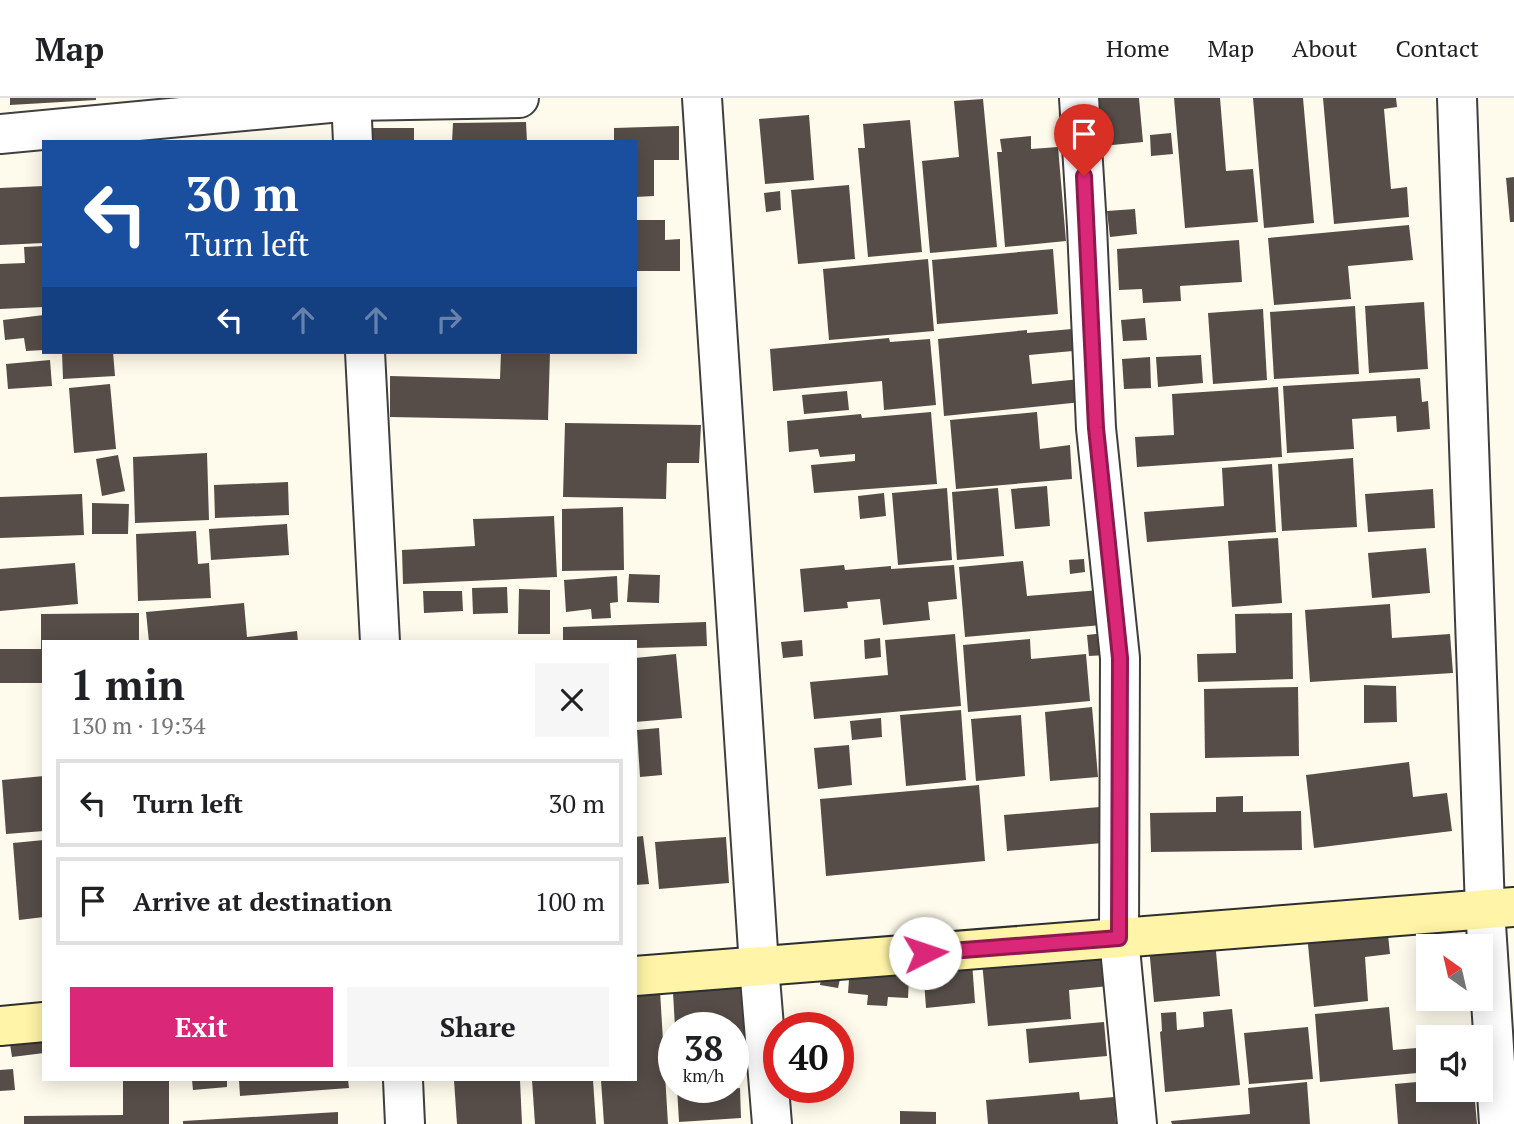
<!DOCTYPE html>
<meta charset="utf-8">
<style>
:root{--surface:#fff;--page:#f6f6f6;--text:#202124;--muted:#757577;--line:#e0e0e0;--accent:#db2777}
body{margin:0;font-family:"PT Serif",serif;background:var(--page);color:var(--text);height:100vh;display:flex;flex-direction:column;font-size:26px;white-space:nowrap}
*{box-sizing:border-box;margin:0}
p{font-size:23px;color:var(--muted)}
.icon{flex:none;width:38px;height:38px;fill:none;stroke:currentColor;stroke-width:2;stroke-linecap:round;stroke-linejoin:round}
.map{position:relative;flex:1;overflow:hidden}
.details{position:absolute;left:42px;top:542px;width:595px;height:441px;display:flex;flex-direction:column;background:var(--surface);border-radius:0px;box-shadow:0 4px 18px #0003}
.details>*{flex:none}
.banner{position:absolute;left:42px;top:42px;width:595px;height:214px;border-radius:0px;box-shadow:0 4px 18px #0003;background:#1a4fa0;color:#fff;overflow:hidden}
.needle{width:46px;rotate:326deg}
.controls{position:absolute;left:1416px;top:836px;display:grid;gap:14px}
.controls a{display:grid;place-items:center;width:77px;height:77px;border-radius:0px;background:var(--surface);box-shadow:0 4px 18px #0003;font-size:35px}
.speed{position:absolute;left:658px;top:914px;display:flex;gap:14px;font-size:35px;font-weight:700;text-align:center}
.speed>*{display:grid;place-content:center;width:91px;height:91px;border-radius:50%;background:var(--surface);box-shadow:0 4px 18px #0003;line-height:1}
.speed small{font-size:18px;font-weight:400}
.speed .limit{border:10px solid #d22;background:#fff;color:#111}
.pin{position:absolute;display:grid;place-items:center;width:60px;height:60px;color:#fff;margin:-72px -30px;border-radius:50% 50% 50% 0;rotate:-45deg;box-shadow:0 0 7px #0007}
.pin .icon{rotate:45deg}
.me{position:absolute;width:77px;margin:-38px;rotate:86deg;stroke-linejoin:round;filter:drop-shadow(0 0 5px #0008)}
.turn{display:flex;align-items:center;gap:24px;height:147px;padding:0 28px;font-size:32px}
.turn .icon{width:91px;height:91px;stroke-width:2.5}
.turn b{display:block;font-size:49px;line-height:60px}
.lanes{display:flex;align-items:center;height:66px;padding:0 28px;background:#0003;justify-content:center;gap:35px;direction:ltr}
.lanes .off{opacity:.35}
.round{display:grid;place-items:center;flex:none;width:74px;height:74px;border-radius:0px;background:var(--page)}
.summary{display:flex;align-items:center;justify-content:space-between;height:119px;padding:0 28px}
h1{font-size:42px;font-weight:700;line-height:52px}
.action{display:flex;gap:14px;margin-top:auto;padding:14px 28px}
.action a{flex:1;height:80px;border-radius:0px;background:var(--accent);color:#fff;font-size:28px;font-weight:700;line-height:80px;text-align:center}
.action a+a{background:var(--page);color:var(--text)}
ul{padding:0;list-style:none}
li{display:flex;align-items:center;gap:21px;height:88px;margin:0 14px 10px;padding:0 14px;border:4px solid var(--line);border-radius:0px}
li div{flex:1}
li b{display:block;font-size:26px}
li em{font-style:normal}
header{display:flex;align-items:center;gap:42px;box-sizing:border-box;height:98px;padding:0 35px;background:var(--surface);border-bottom:2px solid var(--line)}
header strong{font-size:33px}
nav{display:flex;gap:38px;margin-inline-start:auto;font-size:24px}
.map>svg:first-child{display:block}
.building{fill:#564d48}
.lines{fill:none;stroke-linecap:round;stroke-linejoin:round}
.street-casing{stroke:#3f3f3f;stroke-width:42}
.secondary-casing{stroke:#2e2e2e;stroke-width:42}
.street{stroke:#fff;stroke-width:38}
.secondary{stroke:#fff4a7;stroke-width:38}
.route-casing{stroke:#8e194d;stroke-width:18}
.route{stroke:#db2777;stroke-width:12}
</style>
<header>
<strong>Map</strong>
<nav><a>Home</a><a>Map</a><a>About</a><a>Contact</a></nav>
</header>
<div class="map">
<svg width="1514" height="1026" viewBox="0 0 1514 1026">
<rect width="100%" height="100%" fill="#fffbec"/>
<g class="building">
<polygon points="10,0 96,0 96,2 10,7"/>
<polygon points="1098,0 1139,0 1143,44 1102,48"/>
<polygon points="1174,0 1220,0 1226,73 1253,71 1258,124 1185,130"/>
<polygon points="1253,0 1303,0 1314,125 1264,130"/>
<polygon points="1323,0 1396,0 1397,9 1384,11 1391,91 1407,89 1409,119 1334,126"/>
<polygon points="983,1 997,149 930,155 922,63 959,59 954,3"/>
<polygon points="809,17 814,82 765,86 759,21"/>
<polygon points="910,22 922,154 868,159 858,50 865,50 863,26"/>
<polygon points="526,24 527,44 452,44 453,25"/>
<polygon points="679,28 679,62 654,62 654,98 635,99 635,44 614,44 614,30"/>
<rect x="367" y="30" width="47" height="14"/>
<polygon points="1171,35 1173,56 1151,58 1150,37"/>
<polygon points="1031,38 1031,51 1058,49 1066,143 1005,149 997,54 1002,54 1000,41"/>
<polygon points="1514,79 1514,124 1510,124 1506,80"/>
<polygon points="849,87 855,161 798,166 791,92"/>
<polygon points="44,88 44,145 0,147 0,90"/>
<polygon points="780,93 781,112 766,114 764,95"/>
<polygon points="1135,111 1137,136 1110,139 1107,113"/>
<polygon points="635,122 665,122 665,142 680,141 680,173 635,173"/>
<polygon points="1409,127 1413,162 1348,168 1351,201 1274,207 1268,140"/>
<polygon points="1239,142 1242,184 1180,188 1181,203 1143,205 1142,191 1119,192 1117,151"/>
<polygon points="44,148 44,209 0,211 0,166 25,165 24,149"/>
<polygon points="1053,151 1058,216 937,226 932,162"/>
<polygon points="928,161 934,233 829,242 823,171"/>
<polygon points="1424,204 1428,271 1369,275 1365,208"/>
<polygon points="1355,208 1359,276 1274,281 1270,214"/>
<polygon points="1263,211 1267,282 1213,286 1208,215"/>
<polygon points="44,217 44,252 26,253 24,240 5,242 3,222"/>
<polygon points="1145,220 1147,242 1123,243 1121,222"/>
<polygon points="1072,231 1073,253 1029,257 1032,286 1080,281 1082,304 944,318 938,241 1027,232 1027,235"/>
<polygon points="889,240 890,244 930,241 936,307 884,312 882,283 773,293 770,251"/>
<polygon points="62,254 113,254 115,278 63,281"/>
<polygon points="501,254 550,254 548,322 390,319 390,278 500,281"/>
<polygon points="1201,257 1203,285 1158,289 1156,259"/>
<polygon points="1150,259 1151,290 1124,291 1122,261"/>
<polygon points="50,262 52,288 8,291 6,266"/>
<polygon points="1420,280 1422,304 1428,303 1430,331 1397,334 1396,318 1352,321 1354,351 1287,355 1283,288"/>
<polygon points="110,286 116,351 74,355 69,290"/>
<polygon points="1278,289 1282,359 1137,369 1135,339 1174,337 1172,296"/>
<polygon points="847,293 849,312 804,316 802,297"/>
<polygon points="931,314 937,386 814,395 811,367 855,363 855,356 820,359 818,351 789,354 787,323 861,316 862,320"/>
<polygon points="1037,314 1040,351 1070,347 1072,381 956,391 950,322"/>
<polygon points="565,325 701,327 699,365 667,365 666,401 563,399"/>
<polygon points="207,355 209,422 135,425 133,359"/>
<polygon points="118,357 125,393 102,398 96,361"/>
<polygon points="1353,360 1357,429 1282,433 1278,366"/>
<polygon points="1272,366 1276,434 1147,444 1144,414 1224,408 1222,370"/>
<polygon points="288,384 289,417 215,420 214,387"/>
<polygon points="1047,388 1050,428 1015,431 1011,391"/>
<polygon points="947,390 952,462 898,467 892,395"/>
<polygon points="998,390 1004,458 957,462 952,394"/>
<polygon points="1433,391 1435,430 1368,434 1365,396"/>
<polygon points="884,395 886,418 860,421 858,398"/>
<polygon points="82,396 84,437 0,440 0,399"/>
<polygon points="92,405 129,406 128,436 92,436"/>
<polygon points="623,409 624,472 562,473 562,411"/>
<polygon points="554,418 557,479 403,486 402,452 475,448 473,421"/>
<polygon points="287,426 289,457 211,462 209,431"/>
<polygon points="196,433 198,466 209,465 211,500 138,503 136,436"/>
<polygon points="1278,440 1282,505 1232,509 1228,443"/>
<polygon points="1426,450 1430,495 1372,500 1368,455"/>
<polygon points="1084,461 1085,474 1070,476 1069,462"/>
<polygon points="1023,463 1027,498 1100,492 1102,527 965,539 959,469"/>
<polygon points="75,465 78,506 0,513 0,471"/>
<polygon points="844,467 845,472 891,468 891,471 954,467 957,501 928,504 930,522 883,527 880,501 847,504 848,510 804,514 800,471"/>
<polygon points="629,476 660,477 659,505 627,504"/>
<polygon points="617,478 618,504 610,505 611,520 592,521 591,511 566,514 564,482"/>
<polygon points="507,489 508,515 473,516 472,490"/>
<polygon points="519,491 550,492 550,536 518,536"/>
<polygon points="423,493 462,493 463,513 424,515"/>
<polygon points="244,505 247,539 297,533 298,544 149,544 146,514"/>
<polygon points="1390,506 1392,540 1450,536 1453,575 1310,584 1305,512"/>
<polygon points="139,515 139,544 44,544 44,585 0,585 0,551 41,551 41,516"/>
<polygon points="1292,515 1293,581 1198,584 1197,556 1236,555 1235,516"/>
<polygon points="706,524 707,548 635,550 635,544 563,544 563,529"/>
<polygon points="1104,535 1106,557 1089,558 1087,537"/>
<polygon points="955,536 961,608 814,621 810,584 888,577 885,542"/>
<polygon points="880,540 881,559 865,561 864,542"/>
<polygon points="1030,541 1031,561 1086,556 1090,603 968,614 963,547"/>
<polygon points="802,542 803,558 783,560 781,544"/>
<polygon points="676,556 682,620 635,624 635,560"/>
<polygon points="1364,587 1396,588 1397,624 1364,625"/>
<polygon points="1298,589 1299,658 1205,660 1204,591"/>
<polygon points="1092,609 1098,679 1050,683 1045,614"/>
<polygon points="961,612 966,682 906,688 900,617"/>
<polygon points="1021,617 1025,678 976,683 971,621"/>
<polygon points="881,620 882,639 852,642 850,623"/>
<polygon points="659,630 662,677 640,679 637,632"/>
<polygon points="849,647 852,687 818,691 814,650"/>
<polygon points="1409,664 1413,699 1447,695 1452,733 1314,750 1306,677"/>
<polygon points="44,678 44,733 6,736 2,682"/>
<polygon points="979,687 985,763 826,778 820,701"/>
<polygon points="1243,698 1243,714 1301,713 1302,752 1151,754 1150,715 1216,714 1216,699"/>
<polygon points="1100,709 1103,745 1007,753 1004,717"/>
<polygon points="643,738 649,786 635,787 635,739"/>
<polygon points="726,739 729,785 659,791 655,744"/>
<polygon points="44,742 44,819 19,822 13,745"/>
<polygon points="1386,818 1390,856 1365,859 1368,903 1314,909 1306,826"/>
<polygon points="1214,831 1220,898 1154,904 1148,838"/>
<polygon points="1115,842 1119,887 1069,892 1071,921 988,928 981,853"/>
<polygon points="971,850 975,905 926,910 922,854"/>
<polygon points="826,855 845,858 838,890 820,887"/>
<polygon points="851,855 910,859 908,900 888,899 887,908 867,907 868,897 848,895"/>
<polygon points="744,873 747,943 733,944 733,929 675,929 672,877"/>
<polygon points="659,876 668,1026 604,1026 601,982 635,982 635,877"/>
<polygon points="1389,909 1393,952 1428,949 1428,974 1320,984 1315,916"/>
<polygon points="1232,911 1240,987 1165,994 1160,934 1162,933 1161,915 1176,914 1177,932 1204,929 1203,914"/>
<polygon points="44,921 44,955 12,959 7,926"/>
<polygon points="1104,924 1107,958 1029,965 1026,931"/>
<polygon points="1308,929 1313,981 1249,986 1244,935"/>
<polygon points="13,971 15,992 0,993 0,972"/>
<polygon points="123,982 169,982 169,1026 24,1026 24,1018 123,1017"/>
<polygon points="192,982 227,982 227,989 193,992"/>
<polygon points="239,982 348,982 349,990 240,998"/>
<polygon points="454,982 520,982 522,1026 457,1026"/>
<polygon points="532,982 593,982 596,1026 535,1026"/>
<polygon points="1428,983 1428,992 1474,992 1477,1026 1398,1026 1395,986"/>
<polygon points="1307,984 1310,1026 1172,1026 1171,1023 1250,1016 1248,990"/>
<polygon points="677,989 720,989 720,992 740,990 741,1020 679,1024"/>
<polygon points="1079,994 1080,1002 1114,999 1116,1026 988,1026 986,1002"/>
<polygon points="900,1013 936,1014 936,1026 900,1026"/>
<polygon points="338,1014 338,1026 183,1026 183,1023"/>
</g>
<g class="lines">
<g class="street-casing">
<g id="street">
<polyline points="351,0 353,44"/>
<polyline points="702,0 759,868 772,1026"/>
<polyline points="1079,0 1087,129 1096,330 1120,560 1119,840 1137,1026"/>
<polyline points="1457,0 1485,811 1499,1026"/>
<polyline points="0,36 351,3 519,0"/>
<polyline points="365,254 380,544"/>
<polyline points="403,982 405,1026"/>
</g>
</g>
<g class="secondary-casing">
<g id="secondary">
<polyline points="635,878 1514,809"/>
<polyline points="0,928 44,924"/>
</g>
</g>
<use href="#street" class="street"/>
<use href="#secondary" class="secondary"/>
</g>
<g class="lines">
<g class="route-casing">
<polyline id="route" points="925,855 1119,840 1120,560 1096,330 1084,78"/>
</g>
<use href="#route" class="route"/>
</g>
</svg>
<div class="controls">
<a><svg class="needle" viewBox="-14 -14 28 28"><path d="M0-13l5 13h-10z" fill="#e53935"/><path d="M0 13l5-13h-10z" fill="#757577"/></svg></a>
<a><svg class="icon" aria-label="sound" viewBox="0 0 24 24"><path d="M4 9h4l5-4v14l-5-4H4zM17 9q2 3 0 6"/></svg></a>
</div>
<div class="speed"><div>38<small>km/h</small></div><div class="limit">40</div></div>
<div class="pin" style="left:1084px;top:78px;background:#d93025"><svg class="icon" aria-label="arrive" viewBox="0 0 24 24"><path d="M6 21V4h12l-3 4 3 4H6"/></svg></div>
<svg class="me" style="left:925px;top:855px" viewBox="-20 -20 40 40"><circle r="19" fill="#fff"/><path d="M0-13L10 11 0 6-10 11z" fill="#db2777"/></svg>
<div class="banner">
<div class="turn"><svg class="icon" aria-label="left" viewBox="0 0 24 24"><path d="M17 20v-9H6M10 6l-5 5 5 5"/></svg><div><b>30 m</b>Turn left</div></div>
<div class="lanes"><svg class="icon" aria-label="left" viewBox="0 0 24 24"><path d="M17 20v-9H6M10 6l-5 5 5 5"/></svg><svg class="icon off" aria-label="ahead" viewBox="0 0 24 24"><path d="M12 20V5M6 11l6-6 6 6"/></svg><svg class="icon off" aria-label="ahead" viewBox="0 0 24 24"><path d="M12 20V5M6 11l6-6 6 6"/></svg><svg class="icon off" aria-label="right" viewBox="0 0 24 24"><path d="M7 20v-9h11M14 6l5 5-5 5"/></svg></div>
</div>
<section class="details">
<div class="summary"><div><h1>1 min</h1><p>130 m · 19:34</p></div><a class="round"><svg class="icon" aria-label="close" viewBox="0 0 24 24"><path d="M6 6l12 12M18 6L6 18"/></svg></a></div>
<ul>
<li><svg class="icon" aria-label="left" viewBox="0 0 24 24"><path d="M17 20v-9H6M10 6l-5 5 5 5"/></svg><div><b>Turn left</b></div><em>30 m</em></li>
<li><svg class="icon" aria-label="arrive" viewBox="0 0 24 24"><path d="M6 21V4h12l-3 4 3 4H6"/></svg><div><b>Arrive at destination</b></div><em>100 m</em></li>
</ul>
<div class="action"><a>Exit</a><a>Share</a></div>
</section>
</div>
